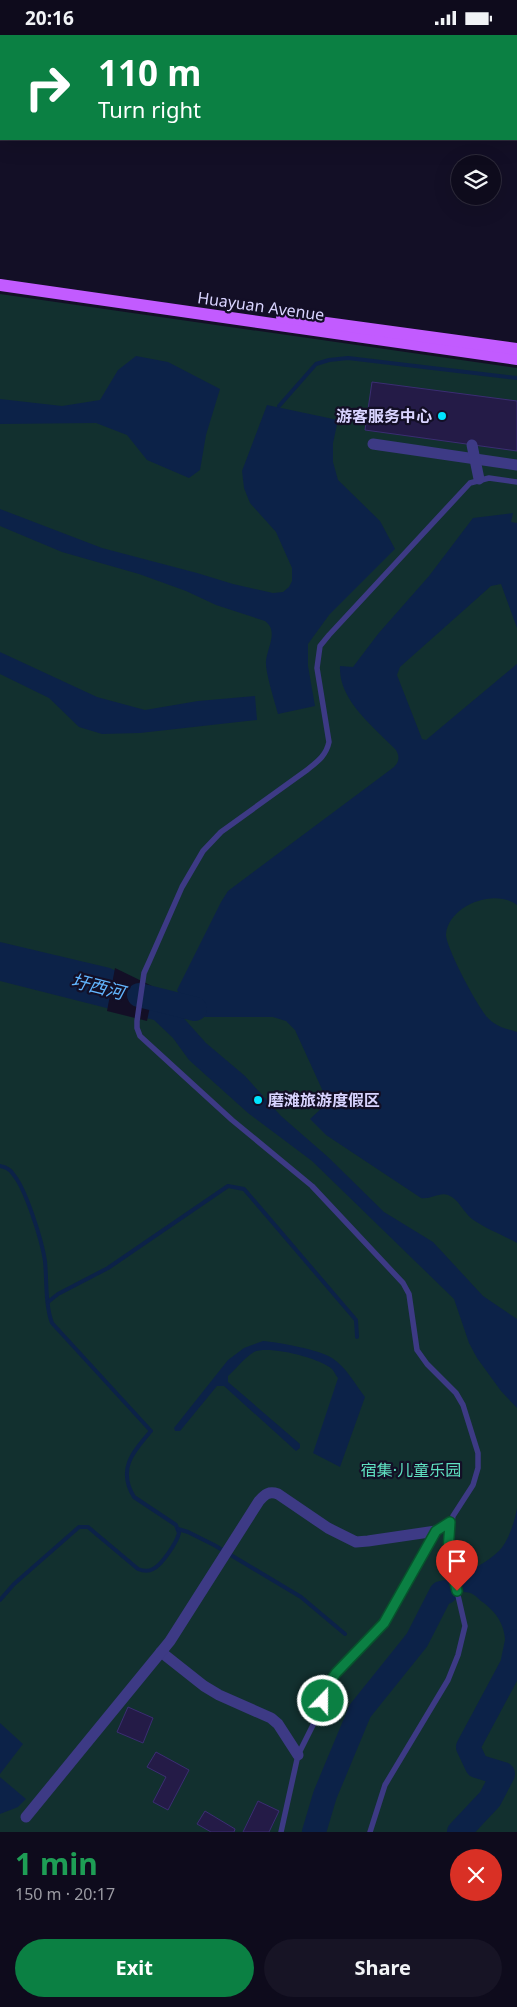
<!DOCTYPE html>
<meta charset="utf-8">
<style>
:root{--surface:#0e0b1c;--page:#171425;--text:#f1f3f6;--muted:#9b9ba3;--line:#2e2b3b;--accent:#0b8043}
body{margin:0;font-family:"Noto Sans","Noto Sans SC",sans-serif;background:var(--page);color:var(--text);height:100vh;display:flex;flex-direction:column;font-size:19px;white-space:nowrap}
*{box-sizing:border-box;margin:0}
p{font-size:16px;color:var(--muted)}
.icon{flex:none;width:28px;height:28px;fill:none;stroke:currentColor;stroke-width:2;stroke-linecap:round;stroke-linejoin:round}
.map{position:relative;height:1797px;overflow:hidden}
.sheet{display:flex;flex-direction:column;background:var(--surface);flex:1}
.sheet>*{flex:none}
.top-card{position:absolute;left:0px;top:0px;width:518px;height:105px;box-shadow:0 5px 20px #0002,0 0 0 1px var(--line);background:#0b8043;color:#fff;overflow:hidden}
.buttons{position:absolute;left:451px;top:120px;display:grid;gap:10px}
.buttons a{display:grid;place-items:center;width:50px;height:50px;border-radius:50%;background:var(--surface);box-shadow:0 5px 20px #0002,0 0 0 1px var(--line);font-size:25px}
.pin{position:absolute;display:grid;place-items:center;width:42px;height:42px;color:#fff;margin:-51px -21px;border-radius:50% 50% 50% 0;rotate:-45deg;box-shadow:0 0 5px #0007}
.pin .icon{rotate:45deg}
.me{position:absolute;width:55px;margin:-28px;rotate:22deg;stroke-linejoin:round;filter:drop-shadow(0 0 4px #0008)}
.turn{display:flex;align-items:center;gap:18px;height:105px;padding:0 15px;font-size:22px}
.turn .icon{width:65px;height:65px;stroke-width:2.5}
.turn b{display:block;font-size:35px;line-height:42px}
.round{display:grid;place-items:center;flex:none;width:52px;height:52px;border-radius:26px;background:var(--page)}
.summary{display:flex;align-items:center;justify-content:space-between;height:85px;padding:0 15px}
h1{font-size:30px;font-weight:700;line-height:38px;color:#1e9e55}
.action{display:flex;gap:10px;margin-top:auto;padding:10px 15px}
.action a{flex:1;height:58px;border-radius:30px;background:var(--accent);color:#fff;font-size:20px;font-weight:700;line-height:58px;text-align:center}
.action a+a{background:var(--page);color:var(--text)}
.status{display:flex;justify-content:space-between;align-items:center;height:35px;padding:0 25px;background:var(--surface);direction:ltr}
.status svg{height:14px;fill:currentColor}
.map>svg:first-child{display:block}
.green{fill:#12302f}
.water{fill:#0c2248}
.pier{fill:#130f26}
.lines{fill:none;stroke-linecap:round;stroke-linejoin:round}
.stream{stroke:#0c2248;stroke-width:4}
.river{stroke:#0c2248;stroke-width:24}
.building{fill:#241b47;stroke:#3b2d73}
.lane{stroke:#3d3a85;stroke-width:5.5}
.street{stroke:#3d3a85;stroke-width:11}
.primary{stroke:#c25bff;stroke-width:12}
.route-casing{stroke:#07532c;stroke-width:12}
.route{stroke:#0b8043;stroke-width:9}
.poi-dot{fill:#00e5ff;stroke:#130f26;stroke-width:2}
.labels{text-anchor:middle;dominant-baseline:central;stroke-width:4.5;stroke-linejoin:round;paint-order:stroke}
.street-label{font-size:16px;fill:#d9d4ff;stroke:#130f26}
.poi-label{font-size:16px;font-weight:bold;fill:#d9d4ff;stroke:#130f26;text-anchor:end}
.park-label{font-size:16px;fill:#5fe0c0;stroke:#130f26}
.water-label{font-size:18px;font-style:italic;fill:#62b6ff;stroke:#130f26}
</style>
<div class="status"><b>20:16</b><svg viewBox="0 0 49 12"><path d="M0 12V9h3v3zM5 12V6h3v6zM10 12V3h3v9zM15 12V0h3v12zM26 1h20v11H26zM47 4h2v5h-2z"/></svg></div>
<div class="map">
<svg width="517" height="1797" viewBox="0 0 517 1797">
<rect width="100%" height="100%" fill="#130f26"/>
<polygon class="green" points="0,259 517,333 517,1797 0,1797"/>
<g class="water">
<polygon points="136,321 168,327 220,354 206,400 200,435 189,443 147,425 127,400 96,388 0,389 0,364 62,371 100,365 118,335"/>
<path d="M267,370L338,385L333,408V427L338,445L380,486L395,514L329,580L308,609V631L315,671L278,679C275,667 265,637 266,626C267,613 279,596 265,586L216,570L186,556L139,539L62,517L0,491V474L102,513L197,538L233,549L273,558L283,557L289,552L292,546V533L276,497L250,468L244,453L242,436Z"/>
<path d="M513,478L511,487L517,488V593L501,549L491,551L400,632L397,640L422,704L426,705L517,629V870C495,853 449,870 446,899C445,911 479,975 489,984C497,992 507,994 517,997V1208C503,1200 486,1194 472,1184C463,1177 459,1164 448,1160C439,1157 430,1165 421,1163L326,1100L310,1084L325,1070L326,1063L295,995L286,986L273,982H205L182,964L177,955L221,867L228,856L394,732C399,727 400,722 396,715C374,692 338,665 340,631L353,632L378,599L429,541L473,483Z"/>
<polygon points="0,617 97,662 145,675 198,666 255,661 257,685 140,698 102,699 79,692 49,663 0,639"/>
<polygon points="0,907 110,933 162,959 206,1008 245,1041 281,1081 328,1122 384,1177 433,1207 483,1261 517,1284 517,1373 501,1356 477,1323 469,1308 454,1264 312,1126 248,1078 189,1025 173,1003 154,985 0,946"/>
<path d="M263,1306C278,1307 320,1315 332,1323C346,1332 355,1349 365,1362L340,1432L313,1418L338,1343C336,1341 334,1336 332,1334C320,1323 268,1310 254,1317C245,1322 236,1334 228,1341V1347L300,1409V1413L296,1416L224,1351H217L180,1396H175L174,1393L228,1325L244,1313Z"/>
<path d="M517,1473V1627H505C507,1600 505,1583 481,1566C476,1561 472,1557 464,1557L460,1541C473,1534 495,1523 503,1511C510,1501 515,1485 517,1473Z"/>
<polygon points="0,1688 23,1709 0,1739"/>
<polygon points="0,1742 26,1764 18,1772 0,1779"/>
</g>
<polygon class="pier" points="115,933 154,952 147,986 107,976"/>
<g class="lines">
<g class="stream">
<polyline points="279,371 316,329 329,325 348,323 517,343"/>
<path d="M0,1131C5,1132 10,1134 13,1139C26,1154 42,1206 45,1226C47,1246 45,1269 52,1288L151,1396C133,1417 117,1434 134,1462L176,1490L179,1498C177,1507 162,1530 153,1534C148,1537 143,1536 138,1534L88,1492H79L14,1549L0,1565"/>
<polyline points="48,1267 58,1259 108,1233 228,1151 244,1154 356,1285 357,1302"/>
<polyline points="178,1494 188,1497 214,1510 301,1562 345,1599"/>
</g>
<g class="river">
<polyline points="139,960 195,974"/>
<polyline points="314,1797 325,1760 360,1676 417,1605 441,1558 446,1557"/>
<polyline points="459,1797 490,1764 503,1739 477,1731 468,1712 512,1630 517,1606"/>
</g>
</g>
<g class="building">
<polygon points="372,347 517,366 517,416 365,395"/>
<polygon points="128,1672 153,1683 143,1708 117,1697"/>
<polygon points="156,1717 189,1735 168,1775 153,1767 166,1742 147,1732"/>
<polygon points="258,1766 279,1776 269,1797 243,1797"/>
<polygon points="205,1776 235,1794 234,1797 211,1797 197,1789"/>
</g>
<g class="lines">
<g class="lane">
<polyline points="281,1797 298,1720 317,1682 328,1650 335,1638 384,1588 436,1496 451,1487"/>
<path d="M370,1797L385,1750L448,1645L458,1620L465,1591L448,1517V1507L453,1481L473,1450L478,1433V1418L463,1370L456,1358L427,1329L417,1315L409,1259L403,1248L312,1151L232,1085L140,1001L137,993V986L144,938L149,927L182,852L203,816L221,797L307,735C317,727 326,721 329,707L317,633L320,611L329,600L470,448L489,443L517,447"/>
</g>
<g class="street">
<polyline points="373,409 517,430"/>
<polyline points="472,410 479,444"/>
<polyline points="161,1617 204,1651 219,1660 271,1683 278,1689 298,1720"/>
<path d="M26,1782L170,1606L259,1466C265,1459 269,1456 278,1459L328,1493L356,1507L368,1506L436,1496"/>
</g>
<g class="primary">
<polyline points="0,250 517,324"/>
<polyline points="282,282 517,314"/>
</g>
</g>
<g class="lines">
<g class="route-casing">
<polyline id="route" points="323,1666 328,1650 336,1638 384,1588 436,1496 450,1487 448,1517 457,1556"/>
</g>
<use href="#route" class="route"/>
</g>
<g class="poi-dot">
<circle cx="442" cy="381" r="5"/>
<circle cx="258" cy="1065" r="5"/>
</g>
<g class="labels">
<g class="street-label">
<text transform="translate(261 271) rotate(8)">Huayuan Avenue</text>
</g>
<g class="poi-label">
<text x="432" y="381">游客服务中心</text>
<text x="268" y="1065" text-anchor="start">磨滩旅游度假区</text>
</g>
<g class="park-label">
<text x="411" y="1435">宿集·儿童乐园</text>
</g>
<g class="water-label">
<text transform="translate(98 951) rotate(14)">圩西河</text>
</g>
</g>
</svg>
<div class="buttons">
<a><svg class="icon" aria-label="layers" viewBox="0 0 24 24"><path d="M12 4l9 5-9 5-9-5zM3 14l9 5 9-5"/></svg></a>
</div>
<div class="pin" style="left:457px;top:1556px;background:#d93025"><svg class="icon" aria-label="arrive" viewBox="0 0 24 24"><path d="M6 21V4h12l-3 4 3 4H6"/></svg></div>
<svg class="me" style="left:323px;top:1666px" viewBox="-20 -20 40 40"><circle r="17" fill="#0b8043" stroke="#fff" stroke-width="3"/><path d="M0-11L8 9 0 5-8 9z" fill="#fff"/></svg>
<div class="top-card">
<div class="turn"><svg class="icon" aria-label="right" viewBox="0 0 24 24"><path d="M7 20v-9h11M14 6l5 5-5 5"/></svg><div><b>110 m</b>Turn right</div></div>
</div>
</div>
<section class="sheet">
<div class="summary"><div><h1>1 min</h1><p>150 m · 20:17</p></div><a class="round" style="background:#d93025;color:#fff"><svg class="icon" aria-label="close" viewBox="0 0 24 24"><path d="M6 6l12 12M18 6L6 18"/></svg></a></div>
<div class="action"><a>Exit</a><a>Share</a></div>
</section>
